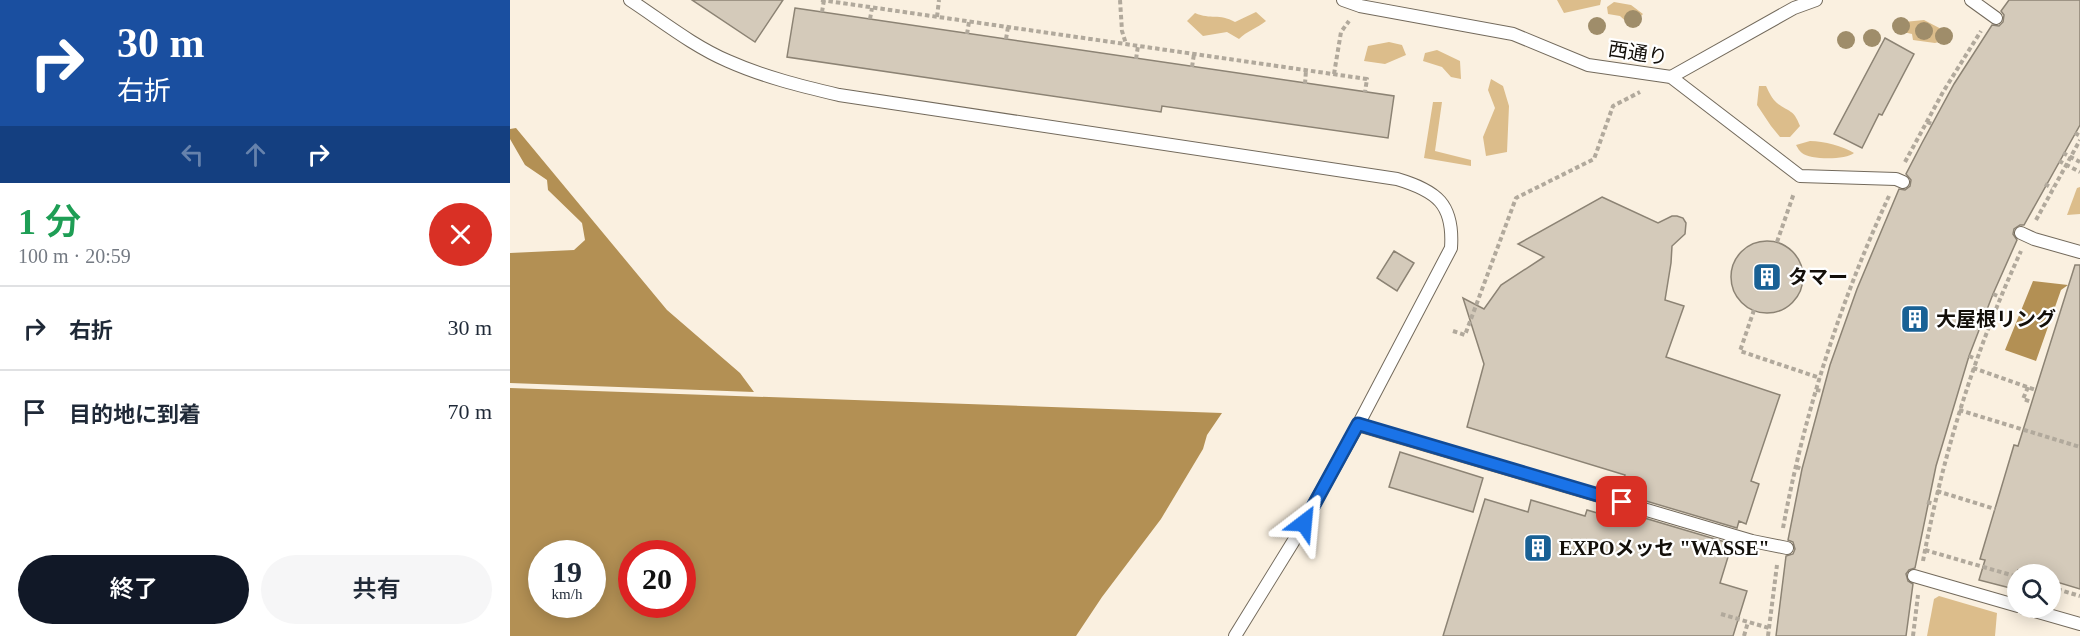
<!DOCTYPE html>
<html lang="ja">
<meta charset="utf-8">
<style>
:root{--surface:#fff;--page:#f6f6f7;--text:#1f2937;--muted:#747a83;--line:#e0e1e3;--accent:#111827}
body{margin:0;font-family:"Times New Roman","Noto Sans JP",serif;background:var(--page);color:var(--text);height:100vh;display:flex;flex-direction:column;font-size:22px;white-space:nowrap}
*{box-sizing:border-box;margin:0}
p{font-size:20px;color:var(--muted)}
.icon{flex:none;width:33px;height:33px;fill:none;stroke:currentColor;stroke-width:2;stroke-linecap:round;stroke-linejoin:round}
.map{position:relative;flex:1;overflow:hidden}
.side{display:flex;flex-direction:column;background:var(--surface);width:510px}
.side>*{flex:none}
.top-card{background:#1a4fa0;color:#fff;overflow:hidden}
.controls{position:absolute;left:1497px;top:564px;display:grid;gap:12px}
.controls a{display:grid;place-items:center;width:54px;height:54px;border-radius:50%;background:var(--surface);box-shadow:0 3px 15px #0003;font-size:30px}
.speed{position:absolute;left:18px;top:540px;display:flex;gap:12px;font-size:30px;font-weight:700;text-align:center}
.speed>*{display:grid;place-content:center;width:78px;height:78px;border-radius:50%;background:var(--surface);box-shadow:0 3px 15px #0003;line-height:1}
.speed small{font-size:15px;font-weight:400}
.speed .limit{border:9px solid #d22;background:#fff;color:#111}
.pin{position:absolute;display:grid;place-items:center;width:51px;height:51px;color:#fff;margin:-26px;border-radius:12px;box-shadow:0 3px 9px #0006}
.me{position:absolute;width:66px;margin:-33px;rotate:29deg;stroke-linejoin:round;filter:drop-shadow(0 0 4px #0008)}
.turn{display:flex;align-items:center;gap:21px;height:126px;padding:0 18px;font-size:27px}
.turn .icon{width:78px;height:78px;stroke-width:2.5}
.turn b{display:block;font-size:42px;line-height:51px}
.lanes{display:flex;align-items:center;height:57px;padding:0 18px;background:#0003;justify-content:center;gap:30px;direction:ltr}
.lanes .off{opacity:.35}
.round{display:grid;place-items:center;flex:none;width:63px;height:63px;border-radius:32px;background:var(--page)}
.headline{display:flex;align-items:center;justify-content:space-between;height:102px;padding:0 18px}
h1{font-size:36px;font-weight:600;line-height:45px;color:#1e9e55}
.cta{display:flex;gap:12px;margin-top:auto;padding:12px 18px}
.cta a{flex:1;height:69px;border-radius:36px;background:var(--accent);color:#fff;font-size:24px;font-weight:600;line-height:69px;text-align:center}
.cta a+a{background:var(--page);color:var(--text)}
ul{padding:0;list-style:none}
li{display:flex;align-items:center;gap:18px;height:84px;padding:0 18px;border-top:2px solid var(--line)}
li div{flex:1}
li b{display:block;font-size:22px}
li em{font-style:normal}
main{display:flex;flex:1;min-height:0}
.map>svg:first-child{display:block}
.green{fill:#dcbd8b}
.water{fill:#b39054;fill-rule:evenodd}
.building{fill:#d4caba;stroke:#8c8374;stroke-width:1.5}
.lines{fill:none;stroke-linecap:round;stroke-linejoin:round}
.lane-casing{stroke:#736a5c;stroke-width:14}
.path{stroke:#b1a99c;stroke-width:4;stroke-dasharray:4.5 3;stroke-linecap:butt}
.lane{stroke:#fff;stroke-width:12}
.path-bridge{stroke:#b1a99c;stroke-width:4;stroke-dasharray:4.5 3;stroke-linecap:butt}
.tree{fill:#9f8d6a}
.route-casing{stroke:#114b97;stroke-width:15}
.route{stroke:#1a73e8;stroke-width:10}
.labels{text-anchor:middle;dominant-baseline:central;stroke-width:4.5;stroke-linejoin:round;paint-order:stroke}
.street-label{font-size:20px;fill:#130f0a;stroke:#fff}
.poi-label{font-size:20px;font-weight:bold;fill:#130f0a;stroke:#fff;text-anchor:start}
</style>
<main>
<section class="side">
<div class="top-card">
<div class="turn"><svg class="icon" aria-label="right" viewBox="0 0 24 24"><path d="M7 20v-9h11M14 6l5 5-5 5"/></svg><div><b>30 m</b>右折</div></div>
<div class="lanes"><svg class="icon off" aria-label="left" viewBox="0 0 24 24"><path d="M17 20v-9H6M10 6l-5 5 5 5"/></svg><svg class="icon off" aria-label="ahead" viewBox="0 0 24 24"><path d="M12 20V5M6 11l6-6 6 6"/></svg><svg class="icon" aria-label="right" viewBox="0 0 24 24"><path d="M7 20v-9h11M14 6l5 5-5 5"/></svg></div>
</div>
<div class="headline"><div><h1>1 分</h1><p>100 m · 20:59</p></div><a class="round" style="background:#d93025;color:#fff"><svg class="icon" aria-label="close" viewBox="0 0 24 24"><path d="M6 6l12 12M18 6L6 18"/></svg></a></div>
<ul>
<li><svg class="icon" aria-label="right" viewBox="0 0 24 24"><path d="M7 20v-9h11M14 6l5 5-5 5"/></svg><div><b>右折</b></div><em>30 m</em></li>
<li><svg class="icon" aria-label="arrive" viewBox="0 0 24 24"><path d="M6 21V4h12l-3 4 3 4H6"/></svg><div><b>目的地に到着</b></div><em>70 m</em></li>
</ul>
<div class="cta"><a>終了</a><a>共有</a></div>
</section>
<div class="map">
<svg width="1570" height="636" viewBox="0 0 1570 636">
<rect width="100%" height="100%" fill="#faf0e0"/>
<g class="green">
<polygon points="1047,0 1091,0 1090,5 1054,13"/>
<polygon points="1104,2 1121,5 1133,14 1121,26 1110,16 1098,14 1097,7"/>
<path d="M746,12L756,21C747,28 737,31 729,39L717,32L693,36L677,21L685,13C701,20 709,13 725,22Z"/>
<polygon points="1414,20 1437,32 1440,39 1425,43 1403,40 1402,34 1389,31 1383,26 1384,23"/>
<polygon points="879,42 892,45 896,55 875,64 854,61 858,46"/>
<polygon points="927,50 950,61 951,79 941,77 932,67 913,61 915,53"/>
<polygon points="981,79 993,86 999,106 997,152 976,156 973,137 985,108 978,90"/>
<path d="M1249,86H1256C1259,92 1262,99 1267,103C1279,113 1283,108 1290,126L1280,137H1270L1261,126L1247,105Z"/>
<polygon points="923,102 932,102 925,151 961,160 961,166 914,158"/>
<path d="M1300,141C1314,141 1333,146 1344,153C1336,160 1300,160 1292,153C1289,151 1288,148 1286,145Z"/>
<polygon points="1570,187 1570,214 1557,215 1567,188"/>
<polygon points="1429,596 1487,613 1485,636 1417,636 1424,599"/>
</g>
<g class="water">
<polygon points="6,128 157,310 230,373 244,392 0,383 0,253 64,250 75,240 72,223 38,190 37,180 15,165 0,139 0,129"/>
<polygon points="1523,281 1558,285 1551,290 1526,361 1495,350"/>
<path d="M0,388L712,413L697,435L693,449L651,519L592,597L566,636H0ZM32,554H82V604H32ZM122,554H172V604H122Z"/>
</g>
<g class="building">
<polygon points="182,0 273,0 245,42"/>
<polygon points="1499,0 1570,0 1570,125 1514,225 1510,225 1504,229 1503,234 1507,240 1483,294 1459,356 1426,466 1405,568 1399,570 1396,574 1398,581 1403,584 1396,636 1266,636 1276,556 1283,554 1285,549 1283,542 1278,540 1292,469 1320,365 1347,289 1389,189 1395,190 1400,186 1401,180 1396,174 1412,143 1444,84 1482,25 1489,26 1493,22 1494,15 1491,11"/>
<polygon points="285,8 884,96 878,138 652,106 651,112 277,57"/>
<polygon points="1375,38 1404,54 1372,115 1369,114 1352,148 1324,134"/>
<polygon points="1092,197 1148,223 1162,216 1167,216 1173,218 1176,223 1175,234 1162,246 1161,263 1155,300 1174,306 1156,357 1270,395 1241,481 1249,484 1236,524 1229,521 1227,528 1109,493 1115,475 957,427 974,364 953,298 974,309 991,285 1034,257 1008,244"/>
<circle cx="1257" cy="277" r="36"/>
<polygon points="884,251 904,263 887,291 867,278"/>
<polygon points="1565,265 1570,265 1570,589 1540,580 1540,574 1522,574 1508,570 1508,590 1469,580 1475,560 1470,559 1504,445 1508,446"/>
<polygon points="890,452 973,478 963,512 879,487"/>
<polygon points="975,499 1018,512 1021,500 1075,516 1077,510 1101,517 1104,509 1222,544 1210,583 1237,591 1223,636 933,636"/>
</g>
<g class="lines">
<g class="lane-casing">
<g id="lane">
<path d="M120,0C152,21 183,46 218,61C254,77 291,86 329,95L887,179C927,191 944,204 941,248L848,425L783,542L725,636"/>
<polyline points="833,0 850,6 1003,34 1078,65 1161,77 1290,176 1386,179 1393,182"/>
<polyline points="1461,0 1486,18"/>
<polyline points="1161,77 1284,8 1306,0"/>
<polyline points="1511,233 1524,239 1570,252"/>
<polyline points="848,425 1242,541 1277,548"/>
<polyline points="1404,576 1508,606"/>
<polyline points="1514,608 1570,624"/>
</g>
</g>
<g class="path">
<polyline points="311,0 857,79 855,92"/>
<polyline points="610,0 612,31 616,44"/>
<polyline points="312,12 314,0"/>
<polyline points="427,17 429,0"/>
<polyline points="360,19 362,8"/>
<polyline points="457,34 459,22"/>
<polyline points="496,39 498,27"/>
<polyline points="626,59 628,46"/>
<polyline points="682,67 684,54"/>
<polyline points="824,74 831,32 839,21"/>
<polyline points="795,84 796,70"/>
<polyline points="1417,122 1422,124"/>
<polyline points="1565,133 1570,136"/>
<polyline points="1395,162 1433,92 1471,31"/>
<polyline points="1535,184 1542,188"/>
<polyline points="1526,220 1570,140"/>
<polyline points="1267,242 1284,193"/>
<polyline points="1483,294 1490,297"/>
<polyline points="1244,310 1230,351 1310,378"/>
<polyline points="943,331 955,335 1006,198 1084,159 1103,106 1130,92"/>
<polyline points="1459,356 1466,359"/>
<polyline points="1463,368 1526,390"/>
<polyline points="1518,387 1513,399 1522,402"/>
<polyline points="1306,390 1313,391"/>
<polyline points="1449,410 1570,447"/>
<polyline points="1286,467 1292,469"/>
<polyline points="1427,491 1485,509"/>
<polyline points="1417,502 1424,504"/>
<path d="M1273,528C1294,414 1330,302 1379,196"/>
<polyline points="1415,550 1508,577"/>
<path d="M1413,561C1433,454 1465,351 1511,251"/>
<polyline points="1540,587 1570,596"/>
<polyline points="1211,614 1259,628"/>
<polyline points="1234,636 1238,622"/>
<polyline points="1258,636 1267,565"/>
<polyline points="1403,636 1408,595"/>
</g>
<use href="#lane" class="lane"/>
<g class="path-bridge">
<polyline points="1553,153 1570,162"/>
<polyline points="1549,161 1570,172"/>
</g>
</g>
<g class="tree">
<circle cx="1123" cy="19" r="9"/>
<circle cx="1087" cy="26" r="9"/>
<circle cx="1391" cy="26" r="9"/>
<circle cx="1414" cy="31" r="9"/>
<circle cx="1434" cy="36" r="9"/>
<circle cx="1362" cy="38" r="9"/>
<circle cx="1336" cy="40" r="9"/>
</g>
<g class="lines">
<g class="route-casing">
<polyline id="route" points="794,523 848,424 1112,502"/>
</g>
<use href="#route" class="route"/>
</g>
<defs>
<g id="building-square" transform="scale(1.5)"><rect x="-9" y="-9" width="18" height="18" rx="4" fill="#196195" stroke="#fff"/><path d="M-4-6H4V6H1V3H-1V6H-4ZM-2.5-4.3h1.7v1.8h-1.7ZM.8-4.3h1.7v1.8H.8ZM-2.5-1h1.7V.8h-1.7ZM.8-1h1.7V.8H.8Z" fill="#fff"/></g>
</defs>
<g fill-rule="evenodd">
<use href="#building-square" x="1257" y="277"/>
<use href="#building-square" x="1405" y="319"/>
<use href="#building-square" x="1028" y="548"/>
</g>
<g class="labels">
<g class="street-label">
<text transform="translate(1128 53) rotate(9)">西通り</text>
</g>
<g class="poi-label">
<text x="1278" y="277">タマー</text>
<text x="1426" y="319">大屋根リング</text>
<text x="1049" y="548">EXPOメッセ "WASSE"</text>
</g>
</g>
</svg>
<div class="controls">
<a><svg class="icon" aria-label="search" viewBox="0 0 24 24"><circle cx="10" cy="10" r="6"/><path d="M15 15l6 6"/></svg></a>
</div>
<div class="speed"><div>19<small>km/h</small></div><div class="limit">20</div></div>
<div class="pin" style="left:1112px;top:502px;background:#d93025"><svg class="icon" aria-label="arrive" viewBox="0 0 24 24"><path d="M6 21V4h12l-3 4 3 4H6"/></svg></div>
<svg class="me" style="left:794px;top:523px" viewBox="-20 -20 40 40"><path d="M0-17L14 15 0 8-14 15z" fill="#1a73e8" stroke="#fff" stroke-width="4"/></svg>
</div>
</main>
